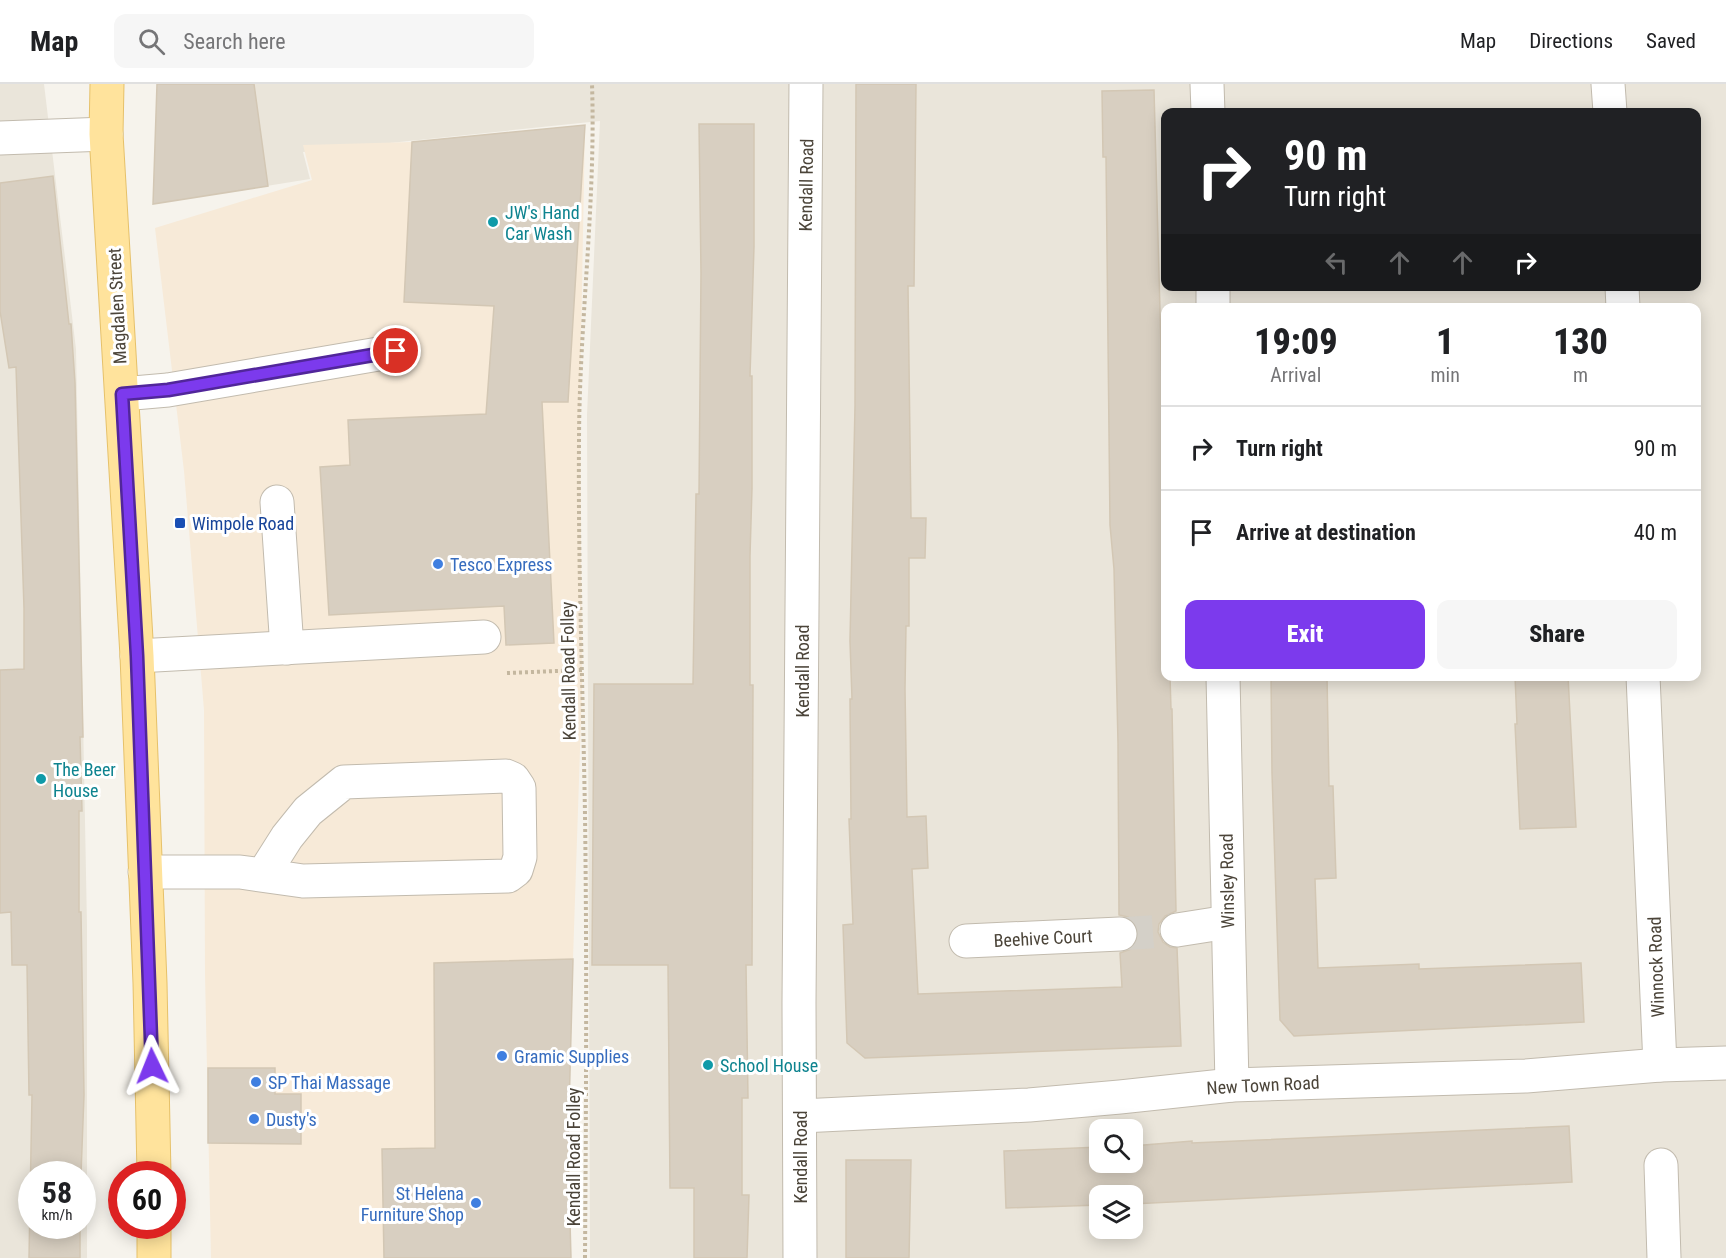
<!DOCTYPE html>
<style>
:root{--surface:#fff;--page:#f6f6f6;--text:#202124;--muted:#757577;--line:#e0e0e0;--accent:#7c3aed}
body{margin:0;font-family:"Roboto Condensed",sans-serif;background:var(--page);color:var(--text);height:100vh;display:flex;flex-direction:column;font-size:22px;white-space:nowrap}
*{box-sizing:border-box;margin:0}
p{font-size:20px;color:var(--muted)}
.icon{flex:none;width:33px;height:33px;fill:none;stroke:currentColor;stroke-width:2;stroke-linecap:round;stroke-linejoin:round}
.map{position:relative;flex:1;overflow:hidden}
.sheet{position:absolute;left:1161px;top:219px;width:540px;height:378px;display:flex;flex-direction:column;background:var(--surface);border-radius:12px;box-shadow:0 3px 15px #0003}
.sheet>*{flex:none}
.banner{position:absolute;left:1161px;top:24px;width:540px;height:183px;border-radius:12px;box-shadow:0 3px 15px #0003;background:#202124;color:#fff;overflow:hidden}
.fabs{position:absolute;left:1089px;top:1035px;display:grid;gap:12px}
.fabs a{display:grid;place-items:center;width:54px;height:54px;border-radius:12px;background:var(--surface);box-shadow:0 3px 15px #0003;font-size:30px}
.speed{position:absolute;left:18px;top:1077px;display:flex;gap:12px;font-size:30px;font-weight:700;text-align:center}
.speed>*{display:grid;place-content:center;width:78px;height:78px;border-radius:50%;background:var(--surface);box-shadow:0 3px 15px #0003;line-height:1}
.speed small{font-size:15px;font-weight:400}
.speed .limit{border:9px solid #d22;background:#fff;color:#111}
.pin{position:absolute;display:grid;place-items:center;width:51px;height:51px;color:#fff;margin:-26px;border:3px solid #fff;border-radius:50%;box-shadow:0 2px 6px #0007}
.me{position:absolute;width:66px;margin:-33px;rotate:358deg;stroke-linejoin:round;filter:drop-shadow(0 0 4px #0008)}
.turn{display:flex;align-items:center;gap:21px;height:126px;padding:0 24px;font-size:27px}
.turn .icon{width:78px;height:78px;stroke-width:2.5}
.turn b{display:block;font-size:42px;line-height:51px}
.lanes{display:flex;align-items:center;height:57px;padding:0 24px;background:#0003;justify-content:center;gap:30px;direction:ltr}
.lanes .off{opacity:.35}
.eta{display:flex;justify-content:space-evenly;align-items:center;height:102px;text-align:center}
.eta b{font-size:36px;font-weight:800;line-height:42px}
.cta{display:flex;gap:12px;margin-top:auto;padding:12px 24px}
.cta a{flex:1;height:69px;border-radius:12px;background:var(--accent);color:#fff;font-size:24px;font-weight:800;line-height:69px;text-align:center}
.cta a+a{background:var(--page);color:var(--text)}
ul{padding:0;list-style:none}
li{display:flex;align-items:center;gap:18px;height:84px;padding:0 24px;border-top:2px solid var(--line)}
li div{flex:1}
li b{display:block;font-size:22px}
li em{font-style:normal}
header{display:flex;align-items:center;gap:36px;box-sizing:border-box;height:84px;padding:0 30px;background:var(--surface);border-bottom:2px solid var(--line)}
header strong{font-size:28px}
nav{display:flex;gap:33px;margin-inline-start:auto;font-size:21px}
.search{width:420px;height:54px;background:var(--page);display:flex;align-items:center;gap:15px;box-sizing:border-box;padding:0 21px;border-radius:12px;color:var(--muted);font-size:22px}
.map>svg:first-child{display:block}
.residential{fill:#eae5da;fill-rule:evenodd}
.commercial{fill:#f7ead8}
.building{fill:#d8cfc1;stroke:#d3c7b4;stroke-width:1.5}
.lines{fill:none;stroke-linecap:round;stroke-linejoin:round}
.minor-tunnel{stroke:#d4d0c8;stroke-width:33;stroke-dasharray:33 16;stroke-linecap:butt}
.minor-casing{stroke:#c2bbae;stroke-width:35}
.major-casing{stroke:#e6c16a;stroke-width:35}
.path{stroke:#c4b79f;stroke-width:4;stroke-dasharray:3 3;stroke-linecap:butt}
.minor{stroke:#fff;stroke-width:33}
.major{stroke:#ffe39c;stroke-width:33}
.route-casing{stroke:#51269a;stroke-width:15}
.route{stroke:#7c3aed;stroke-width:10}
.culture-dot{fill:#0f9aa8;stroke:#fff;stroke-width:2}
.transit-dot{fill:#1a4fb4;stroke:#fff;stroke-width:2}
.shop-dot{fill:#3f7fe0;stroke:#fff;stroke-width:2}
.labels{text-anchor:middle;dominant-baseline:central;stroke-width:6;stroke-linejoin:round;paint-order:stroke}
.street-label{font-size:18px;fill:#4b4439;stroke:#fff}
.culture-label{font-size:18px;fill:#0d838f;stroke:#fff;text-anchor:start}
.transit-label{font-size:18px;fill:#164399;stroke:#fff;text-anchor:start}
.shop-label{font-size:18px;fill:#366cbe;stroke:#fff;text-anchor:start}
</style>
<header>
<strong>Map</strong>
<div class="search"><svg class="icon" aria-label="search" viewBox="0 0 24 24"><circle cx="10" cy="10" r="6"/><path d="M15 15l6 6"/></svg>Search here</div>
<nav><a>Map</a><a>Directions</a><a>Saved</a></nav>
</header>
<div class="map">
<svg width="1726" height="1174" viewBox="0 0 1726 1174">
<rect width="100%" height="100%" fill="#f6f3ec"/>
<g class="residential">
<path d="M0,0H44L76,265L87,842V1174H0ZM32,1090H82V1142H32Z"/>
<path d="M157,0H1726V1174H590L587,331L600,37L303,68L310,95L154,120ZM1166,28H1696V202H1166ZM1166,224H1696V592H1166ZM1100,1046H1132V1078H1100ZM1100,1112H1132V1144H1100Z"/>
</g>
<polygon class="commercial" points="585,41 580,312 582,606 573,875 568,1064 571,1174 211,1174 205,890 204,626 184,387 155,144 312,96 303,61 412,58"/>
<g class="building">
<polygon points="157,0 254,0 268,102 153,120"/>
<polygon points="856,0 916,0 914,202 908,202 911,434 926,434 925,474 909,474 909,542 906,542 905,605 907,733 926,732 928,784 912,785 918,910 1122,903 1120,869 1131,865 1137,858 1139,849 1135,839 1128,833 1119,831 1118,659 1114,485 1110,441 1106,73 1103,73 1102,7 1154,6 1166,449 1166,592 1170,592 1171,625 1172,625 1176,827 1165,832 1159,840 1158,848 1163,858 1170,863 1177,864 1181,962 865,974 847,959 843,841 853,840 849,735 851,735 850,615 852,615 850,557 855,322"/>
<polygon points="699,40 754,40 754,162 750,292 752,292 752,404 750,472 750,601 753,601 752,881 746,881 748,1014 742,1014 742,1111 749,1111 747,1174 694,1174 694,1104 670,1104 668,881 592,881 594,600 693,600 696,410 699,410 701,189"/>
<polygon points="585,41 568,318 542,318 554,559 506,561 504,522 329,531 320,383 350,381 348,336 486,330 494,222 404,218 412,58"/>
<polygon points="53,92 69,240 71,240 75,299 83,653 80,653 82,727 79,727 79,828 81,828 84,1011 81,1090 32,1090 32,1142 80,1142 80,1174 29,1174 32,1011 29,1011 27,881 12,881 11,828 0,829 0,586 24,585 24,524 16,283 9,284 0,227 0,99"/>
<polygon points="1271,592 1327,592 1329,702 1333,702 1336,794 1315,795 1318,884 1419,880 1419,885 1581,879 1584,938 1294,952 1280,936 1272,689"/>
<polygon points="1515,592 1568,592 1576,743 1520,745 1515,640 1517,640"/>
<polygon points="573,875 568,1064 571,1174 384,1174 382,1065 435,1064 434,879"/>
<polygon points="208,984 275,984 275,1010 301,1010 301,1060 208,1059"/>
<polygon points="1569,1042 1572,1098 1132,1120 1132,1112 1100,1112 1100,1121 1006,1124 1004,1067 1100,1063 1100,1078 1132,1078 1132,1062 1192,1057 1192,1059 1237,1057"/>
<polygon points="846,1076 911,1076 909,1174 846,1174"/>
</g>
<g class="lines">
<polyline class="minor-tunnel" points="1120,850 1177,846"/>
<g class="minor-casing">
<g id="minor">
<polyline points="1207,0 1208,28"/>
<polyline points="1608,0 1610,28"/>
<polyline points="0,54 106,50"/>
<polyline points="1213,202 1213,224"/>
<polyline points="1622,202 1623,224"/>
<polyline points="122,310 168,306 396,267"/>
<polyline points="277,418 287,564"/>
<polyline points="137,572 484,553"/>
<polyline points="1223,592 1232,1001"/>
<polyline points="1643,592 1660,981"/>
<polyline points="145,788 240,788 303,797 508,792 516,786 520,773 519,704 513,695 506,692 344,698 308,727 287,753 263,791"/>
<polyline points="1177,846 1228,838"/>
<polyline points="966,857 1120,850"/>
<polyline points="801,1032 1029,1021 1120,1013 1232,1001 1526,992 1660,981 1726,979"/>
<polyline points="1661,1081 1664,1174"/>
<polyline points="800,1174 799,919 806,0"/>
</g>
</g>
<g class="major-casing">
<g id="major">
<polyline points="107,0 106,50 137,572 150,899 154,1090"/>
<polyline points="154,1142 154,1174"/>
</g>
</g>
<g class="path">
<polyline points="507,589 582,586"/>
<path d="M585,1174C586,1026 587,879 585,731C583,607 578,484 579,360C579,240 596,120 592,0"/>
</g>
<use href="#minor" class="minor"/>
<use href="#major" class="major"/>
</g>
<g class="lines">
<g class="route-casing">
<polyline id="route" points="152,982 137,572 122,310 168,306 396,267"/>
</g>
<use href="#route" class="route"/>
</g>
<g class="culture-dot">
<circle cx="493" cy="138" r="6"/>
<circle cx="41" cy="695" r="6"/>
<circle cx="708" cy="981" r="6"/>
</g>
<rect class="transit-dot" x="174" y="433" width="12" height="12" rx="3"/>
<g class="shop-dot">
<circle cx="438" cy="480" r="6"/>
<circle cx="502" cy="972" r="6"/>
<circle cx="256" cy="998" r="6"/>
<circle cx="254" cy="1035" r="6"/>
<circle cx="476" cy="1119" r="6"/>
</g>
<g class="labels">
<g class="street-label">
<text transform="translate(806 101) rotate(-89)">Kendall Road</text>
<text transform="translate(117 222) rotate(-93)">Magdalen Street</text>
<text transform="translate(568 587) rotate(-91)">Kendall Road Folley</text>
<text transform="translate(802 587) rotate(-90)">Kendall Road</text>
<text transform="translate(1227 797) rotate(-91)">Winsley Road</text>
<text transform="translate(1043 854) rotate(-3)">Beehive Court</text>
<text transform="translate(1656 883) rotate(-92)">Winnock Road</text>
<text transform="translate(1263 1001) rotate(-3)">New Town Road</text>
<text transform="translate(573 1073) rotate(-90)">Kendall Road Folley</text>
<text transform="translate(800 1073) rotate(-90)">Kendall Road</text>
</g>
<g class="culture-label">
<text x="505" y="128">JW's Hand<tspan x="505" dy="21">Car Wash</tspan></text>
<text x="53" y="685">The Beer<tspan x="53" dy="21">House</tspan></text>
<text x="720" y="981">School House</text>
</g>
<g class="transit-label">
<text x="192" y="439">Wimpole Road</text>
</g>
<g class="shop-label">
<text x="450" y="480">Tesco Express</text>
<text x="514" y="972">Gramic Supplies</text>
<text x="268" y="998">SP Thai Massage</text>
<text x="266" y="1035">Dusty's</text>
<text x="464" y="1109" text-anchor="end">St Helena<tspan x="464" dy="21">Furniture Shop</tspan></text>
</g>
</g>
</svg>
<div class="fabs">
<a><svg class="icon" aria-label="search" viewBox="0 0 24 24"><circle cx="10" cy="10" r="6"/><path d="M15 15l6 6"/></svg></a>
<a><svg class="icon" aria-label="layers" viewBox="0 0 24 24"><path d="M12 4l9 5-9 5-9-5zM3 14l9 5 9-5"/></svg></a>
</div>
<div class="speed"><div>58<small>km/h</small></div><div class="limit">60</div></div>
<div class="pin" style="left:396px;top:267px;background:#d93025"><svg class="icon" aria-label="arrive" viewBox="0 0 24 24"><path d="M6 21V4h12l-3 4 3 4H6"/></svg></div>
<svg class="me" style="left:152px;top:982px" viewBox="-20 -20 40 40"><path d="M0-17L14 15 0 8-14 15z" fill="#7c3aed" stroke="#fff" stroke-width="4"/></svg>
<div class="banner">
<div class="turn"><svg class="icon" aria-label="right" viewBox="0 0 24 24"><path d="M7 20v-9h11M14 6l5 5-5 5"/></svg><div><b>90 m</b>Turn right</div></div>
<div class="lanes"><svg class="icon off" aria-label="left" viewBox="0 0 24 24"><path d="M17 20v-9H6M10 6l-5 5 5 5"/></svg><svg class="icon off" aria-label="ahead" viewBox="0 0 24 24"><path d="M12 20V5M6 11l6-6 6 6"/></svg><svg class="icon off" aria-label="ahead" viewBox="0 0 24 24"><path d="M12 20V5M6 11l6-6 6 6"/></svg><svg class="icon" aria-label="right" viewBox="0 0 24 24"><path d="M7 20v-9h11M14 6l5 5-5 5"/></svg></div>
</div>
<section class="sheet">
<div class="eta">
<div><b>19:09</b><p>Arrival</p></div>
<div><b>1</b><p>min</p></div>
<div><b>130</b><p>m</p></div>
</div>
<ul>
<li><svg class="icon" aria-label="right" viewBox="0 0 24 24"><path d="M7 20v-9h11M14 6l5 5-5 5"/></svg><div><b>Turn right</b></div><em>90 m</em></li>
<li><svg class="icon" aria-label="arrive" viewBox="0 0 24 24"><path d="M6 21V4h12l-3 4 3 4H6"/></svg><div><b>Arrive at destination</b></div><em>40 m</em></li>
</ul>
<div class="cta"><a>Exit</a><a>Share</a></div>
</section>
</div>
